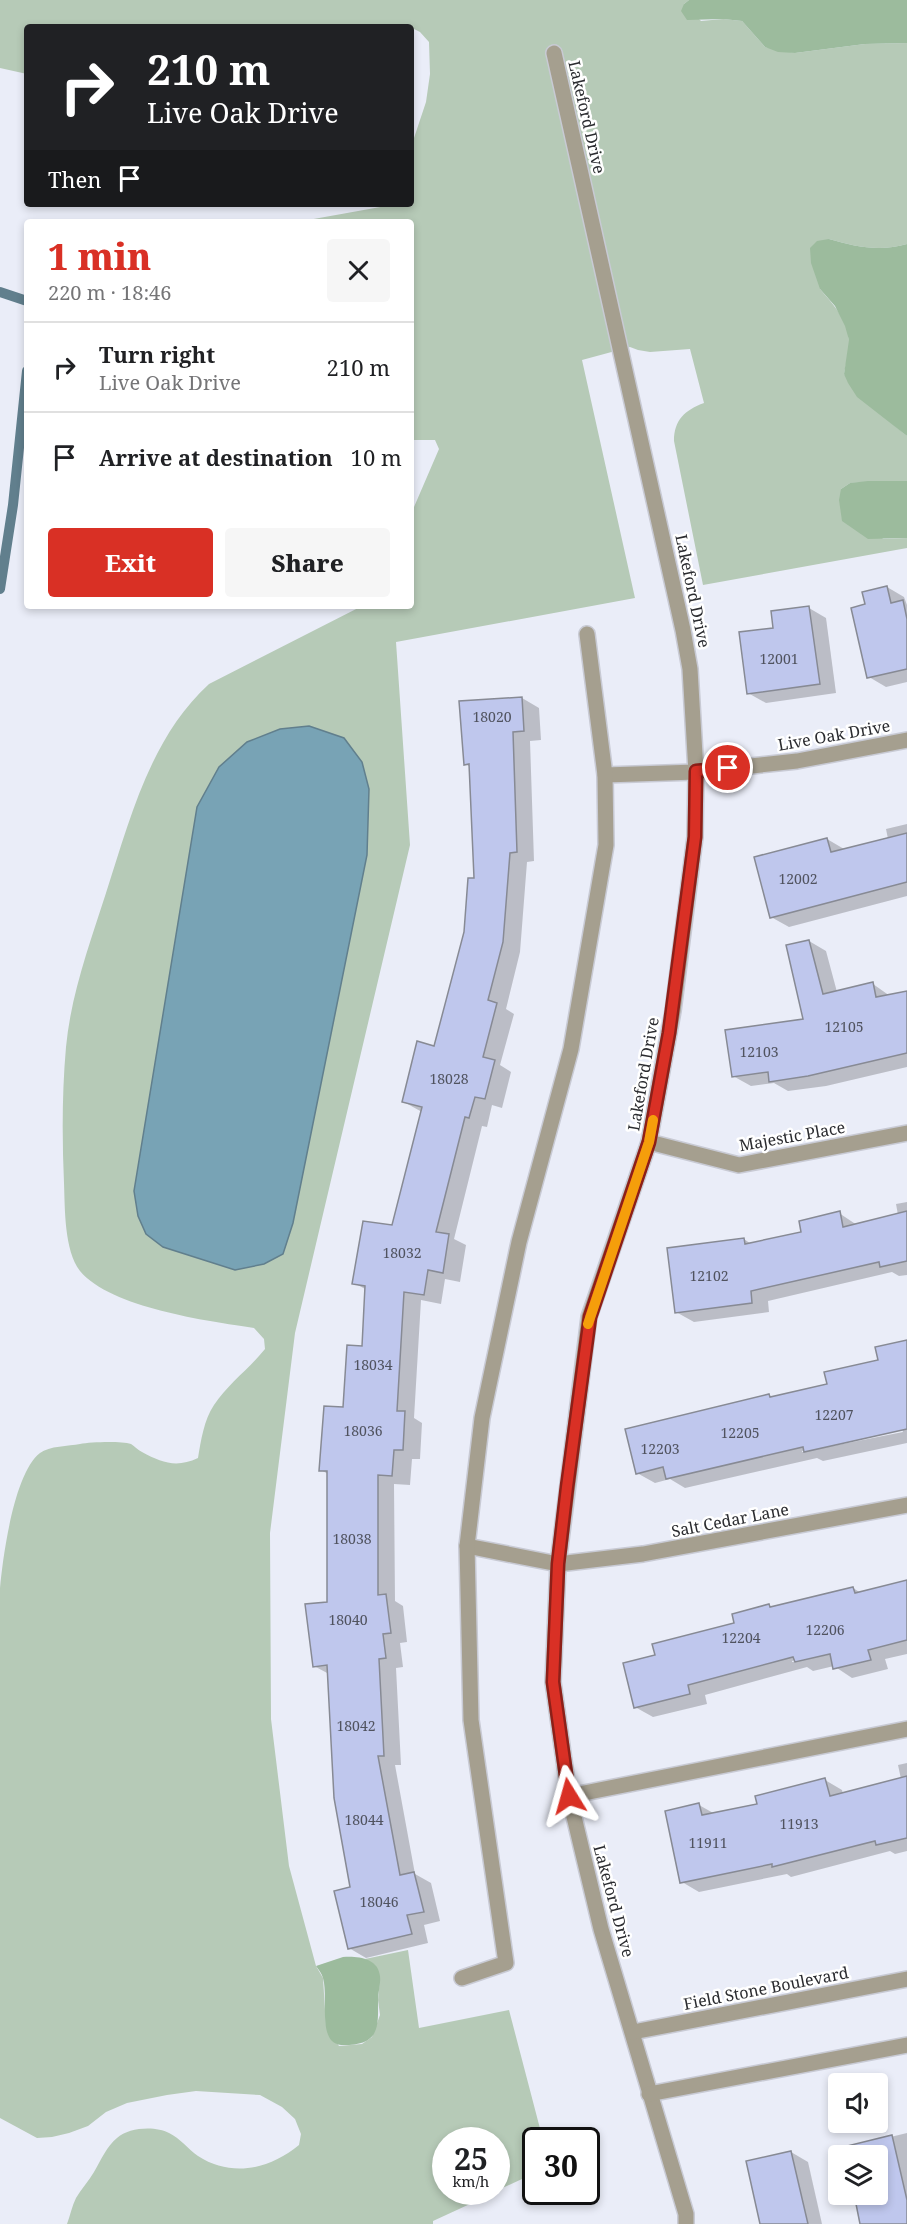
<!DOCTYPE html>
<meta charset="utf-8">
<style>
:root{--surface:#fff;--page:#f6f6f6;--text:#202124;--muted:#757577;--line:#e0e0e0;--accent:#d93025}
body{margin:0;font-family:"Noto Serif",serif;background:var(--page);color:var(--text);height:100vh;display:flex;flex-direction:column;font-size:22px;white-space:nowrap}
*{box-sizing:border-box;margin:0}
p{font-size:20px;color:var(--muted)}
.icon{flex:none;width:33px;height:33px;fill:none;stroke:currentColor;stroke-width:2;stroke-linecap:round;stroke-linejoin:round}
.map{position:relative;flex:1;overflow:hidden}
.panel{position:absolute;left:24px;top:219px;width:390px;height:390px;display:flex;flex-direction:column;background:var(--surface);border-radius:6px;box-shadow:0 3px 9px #0003}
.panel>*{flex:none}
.top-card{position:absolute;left:24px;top:24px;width:390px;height:183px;border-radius:6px;box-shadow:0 3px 9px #0003;background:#202124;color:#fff;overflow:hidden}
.tools{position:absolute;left:828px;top:2073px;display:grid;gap:12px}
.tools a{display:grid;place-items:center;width:60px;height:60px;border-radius:6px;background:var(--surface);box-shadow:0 3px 9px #0003;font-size:30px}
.speed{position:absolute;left:432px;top:2127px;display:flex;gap:12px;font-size:30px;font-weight:700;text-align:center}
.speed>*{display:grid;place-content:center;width:78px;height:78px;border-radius:50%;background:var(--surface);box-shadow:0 3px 9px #0003;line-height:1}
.speed small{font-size:15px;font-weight:400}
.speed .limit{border:3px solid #111;border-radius:9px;background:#fff;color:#111}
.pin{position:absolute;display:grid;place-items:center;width:51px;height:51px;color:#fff;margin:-26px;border:3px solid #fff;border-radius:50%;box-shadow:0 2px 6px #0007}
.me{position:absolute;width:66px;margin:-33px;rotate:352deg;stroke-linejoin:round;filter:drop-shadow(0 0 4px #0008)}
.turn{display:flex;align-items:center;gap:21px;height:126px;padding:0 24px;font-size:27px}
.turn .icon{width:78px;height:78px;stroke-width:2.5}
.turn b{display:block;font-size:42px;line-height:51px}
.then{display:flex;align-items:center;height:57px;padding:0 24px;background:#0003;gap:12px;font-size:22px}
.round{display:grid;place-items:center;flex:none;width:63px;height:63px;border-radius:6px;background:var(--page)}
.headline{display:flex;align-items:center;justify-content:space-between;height:102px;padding:0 24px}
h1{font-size:36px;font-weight:800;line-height:45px;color:var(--accent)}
.button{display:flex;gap:12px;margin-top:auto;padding:12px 24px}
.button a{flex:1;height:69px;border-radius:6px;background:var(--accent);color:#fff;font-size:24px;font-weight:800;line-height:69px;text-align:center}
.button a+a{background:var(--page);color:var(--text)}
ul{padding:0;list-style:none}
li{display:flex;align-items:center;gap:18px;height:90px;padding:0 24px;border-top:2px solid var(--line)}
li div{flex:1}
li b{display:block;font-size:22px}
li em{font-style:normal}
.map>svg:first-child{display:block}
.green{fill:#b6cab7}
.forest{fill:#9cbb9d}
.water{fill:#78a3b5;stroke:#617f8d;stroke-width:1.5}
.shadow{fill:#0003;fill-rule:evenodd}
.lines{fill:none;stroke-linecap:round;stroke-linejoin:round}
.stream{stroke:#617f8d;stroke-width:10}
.building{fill:#bfc7ed;stroke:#878a94;stroke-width:1.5}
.lane-casing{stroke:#c8cad4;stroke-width:18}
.street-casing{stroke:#c8cad4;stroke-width:18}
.lane{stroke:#a59f8f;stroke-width:15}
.street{stroke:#a59f8f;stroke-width:15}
.route-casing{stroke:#8d1f18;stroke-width:15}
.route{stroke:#d93025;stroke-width:10}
.slow{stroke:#f59e0b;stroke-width:10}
.labels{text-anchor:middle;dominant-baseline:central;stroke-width:5;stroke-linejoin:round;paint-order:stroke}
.number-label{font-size:14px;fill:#50535f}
.street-label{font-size:16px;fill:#2b2c30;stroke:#fff}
</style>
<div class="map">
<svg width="907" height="2224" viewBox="0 0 907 2224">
<rect width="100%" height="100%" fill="#eaedf8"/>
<path class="green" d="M0,0H689L684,4L701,21L723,19L742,21L765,47L795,53L865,44L907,43V244C880,252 856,247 829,239L820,289C832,303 848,320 849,340C850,350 846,363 844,374L883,416L907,436V481L850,483L841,489L883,539L907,538V548L703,585L674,441C674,420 685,410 704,403L690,349L650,352L638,350L630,347L582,360L635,598L396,642L410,845L295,1333L270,1533L271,1719L289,1866L316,1966L323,1978L326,2026L339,2046L362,2044L372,2037L380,2015L378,2000L380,1978L375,1965L365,1959L408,1950L419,2028L509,2010L543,2140H536L535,2173L496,2191V2140H446V2192H496L433,2221V2224H67C70,2216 72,2206 76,2198C81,2189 89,2181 94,2172C101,2160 107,2146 117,2138C129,2127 156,2126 169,2133C180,2138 188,2149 198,2156C232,2178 270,2169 299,2145L301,2134L295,2119L282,2107L260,2095L196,2091L167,2095L127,2103L106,2112L88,2126L69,2133L52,2137L37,2138L0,2118V1588C3,1556 14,1473 40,1453C49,1446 69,1446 80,1444C91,1442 121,1441 131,1444C134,1446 138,1450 142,1452C162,1463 177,1468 198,1458C201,1440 204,1420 214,1405C228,1384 249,1369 265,1349L264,1339L254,1328C208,1321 111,1308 80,1271C64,1250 65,1208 64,1183C62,1138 62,1092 66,1047C71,994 90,943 106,893C130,819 150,738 209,684L362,606H411V514L439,449L435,440H411V222H297L397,204H411V202L414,201L411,191V147L426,102L430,74L429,42L420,32L408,26L27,27V74L0,68Z"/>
<g class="forest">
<polygon points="689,0 907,0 907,43 865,44 795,53 778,52 765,47 742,21 723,19 687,20 681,11 684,4"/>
<path d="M829,239C856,247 880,252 907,244V436L857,397L848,383L844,374L849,340L845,326L835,306L820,289L811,263L810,248L817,241Z"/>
<polygon points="868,481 907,481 907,538 868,539 842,521 839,500 841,489 850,483"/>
<path d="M343,1957C358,1956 378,1958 380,1976C381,1984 378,1992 378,1999C378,2024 381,2043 349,2045C343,2045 338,2046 332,2041C320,2029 328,1995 323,1978C322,1974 319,1970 316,1966Z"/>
</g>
<polygon class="water" points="309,726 344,738 362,762 369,789 367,855 293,1223 283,1254 264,1264 235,1270 163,1247 146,1234 138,1216 134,1191 197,807 219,767 247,742 280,729"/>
<g class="shadow">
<polygon points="887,587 904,597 907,605 907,682 886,687 869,677 867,605"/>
<polygon points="809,608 826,618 836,693 766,703 748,693 775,629"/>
<polygon points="522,698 539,708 541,740 530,741 534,861 527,862 520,952 506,1009 514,1014 500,1065 511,1072 502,1108 492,1105 487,1127 482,1126 454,1239 466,1245 460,1282 445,1279 441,1304 421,1300 414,1418 422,1423 420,1459 412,1459 410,1485 394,1484 395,1601 403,1606 407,1642 400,1643 403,1667 396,1668 401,1765 395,1765 415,1874 431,1883 440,1921 424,1925 428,1943 366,1958 349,1948 352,1888 329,1674 314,1666 328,1603 328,1474 321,1470 344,1409 363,1348 367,1290 354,1283 393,1227 422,1112 404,1102 435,1047 466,933 475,880 471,767 465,764"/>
<polygon points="907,824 907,896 789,927 771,917 827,839 844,849 888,839 886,829"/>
<polygon points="809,941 826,951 837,992 873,984 890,996 907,992 907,1067 826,1086 788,1091 774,1083 751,1086 733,1076 805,1020"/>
<polygon points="907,1202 907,1275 899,1276 892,1272 768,1301 769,1312 694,1322 676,1312 744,1239 751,1244 803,1233 839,1213 857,1225 898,1215 896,1204"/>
<path d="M907,1341V1443L823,1461L817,1458L685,1488L670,1479L655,1483L637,1473L769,1396L773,1398L829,1386L880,1361ZM902,1429L903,1432L802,1452V1451Z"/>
<path d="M907,1582V1654L885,1659L888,1669L852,1678L834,1666L813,1671L807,1667L705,1695L707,1704L653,1717L635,1707L657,1656L736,1624L769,1606L772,1608L853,1588L861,1593ZM836,1650L837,1653L792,1662V1661Z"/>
<polygon points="907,1763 907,1851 895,1854 890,1851 791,1877 787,1874 699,1892 682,1882 699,1805 715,1814 759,1805 825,1780 842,1790 843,1794 901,1779 898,1765"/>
<polygon points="907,2133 907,2224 862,2224 878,2194 878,2156 845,2148"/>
<polygon points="791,2152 808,2162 822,2224 761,2224"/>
</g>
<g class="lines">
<g class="stream">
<polyline points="0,292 27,301"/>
<polyline points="0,589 13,505 27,371"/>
</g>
</g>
<g class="building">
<polygon points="887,586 891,603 903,600 907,619 907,669 867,678 851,608 865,604 862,592"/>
<polygon points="809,606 820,684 747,694 739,632 773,628 771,611"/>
<polygon points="522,697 524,731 513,732 517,852 510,853 503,942 488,1000 497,1003 483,1057 495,1060 485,1099 475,1097 469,1118 465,1117 436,1232 449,1234 443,1273 428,1270 424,1295 404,1292 397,1411 405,1411 403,1450 394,1450 392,1476 378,1475 378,1595 386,1594 391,1633 383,1634 386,1658 379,1659 384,1756 378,1756 400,1875 414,1872 424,1912 407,1915 412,1934 348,1949 334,1891 350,1887 334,1798 327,1665 313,1667 305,1604 327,1602 327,1471 319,1471 324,1406 343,1407 347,1345 362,1346 365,1286 352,1284 363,1221 392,1225 422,1107 402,1102 417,1041 434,1046 464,932 468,878 474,878 469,764 464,765 459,701"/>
<polygon points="907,833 907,882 770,918 754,857 827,838 831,852"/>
<polygon points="809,940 823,994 873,982 876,997 907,991 907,1053 808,1076 769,1082 768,1072 732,1077 725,1030 803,1019 786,945"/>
<polygon points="840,1211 843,1227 907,1211 907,1261 880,1267 879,1262 751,1291 752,1303 675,1313 667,1248 744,1238 745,1244 801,1232 799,1221"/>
<polygon points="907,1340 907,1429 804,1452 803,1447 666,1479 663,1467 636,1474 625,1429 769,1394 770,1397 827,1384 824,1372 878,1360 875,1347"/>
<polygon points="907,1580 907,1640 868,1650 871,1660 833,1669 830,1654 795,1662 793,1657 688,1685 690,1694 634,1708 623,1663 655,1655 652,1644 734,1623 732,1614 769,1604 770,1607 853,1587 855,1593"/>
<polygon points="907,1776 907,1838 876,1845 875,1841 772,1867 772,1864 680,1883 665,1811 699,1803 702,1815 757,1804 755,1796 825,1778 830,1796"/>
<polygon points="892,2135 907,2200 907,2224 860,2224 854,2194 878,2194 878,2156 845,2156 843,2147"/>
<polygon points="791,2151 808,2224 760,2224 746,2161"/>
</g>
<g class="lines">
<g class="lane-casing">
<g id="lane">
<polyline points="605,775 696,772"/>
<polyline points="467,1546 558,1564"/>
<polyline points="569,1796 907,1729"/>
<polyline points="462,1978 506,1963 471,1720 467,1546 482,1418 519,1242 571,1049 606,845 605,775 587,634"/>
</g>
</g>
<g class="street-casing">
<g id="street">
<polyline points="554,53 683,630 690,669 696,772 695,837 673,1011 649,1142 589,1317 558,1564 553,1682 569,1796 601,1929 686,2214 686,2224"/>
<polyline points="696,772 797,761 907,740"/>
<polyline points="649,1142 739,1165 907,1133"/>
<polyline points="558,1564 643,1554 907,1505"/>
<polyline points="633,2032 907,1979"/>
<polyline points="649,2094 907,2045"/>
</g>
</g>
<use href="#lane" class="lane"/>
<use href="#street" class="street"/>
</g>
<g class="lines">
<g class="route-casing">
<polyline id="route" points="569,1796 553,1682 558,1564 567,1487 590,1317 649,1142 669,1033 695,837 696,771 728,768"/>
</g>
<use href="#route" class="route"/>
<polyline class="slow" points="588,1324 649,1142 653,1120"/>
</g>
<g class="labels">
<g class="number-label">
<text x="779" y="658">12001</text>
<text x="492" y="716">18020</text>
<text x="798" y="878">12002</text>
<text x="844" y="1026">12105</text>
<text x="759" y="1051">12103</text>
<text x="449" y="1078">18028</text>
<text x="402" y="1252">18032</text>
<text x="709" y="1275">12102</text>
<text x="373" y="1364">18034</text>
<text x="834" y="1414">12207</text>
<text x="363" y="1430">18036</text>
<text x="740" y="1432">12205</text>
<text x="660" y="1448">12203</text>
<text x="352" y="1538">18038</text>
<text x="348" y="1619">18040</text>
<text x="825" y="1629">12206</text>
<text x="741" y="1637">12204</text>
<text x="356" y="1725">18042</text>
<text x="364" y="1819">18044</text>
<text x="799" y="1823">11913</text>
<text x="708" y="1842">11911</text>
<text x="379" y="1901">18046</text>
</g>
<g class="street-label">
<text transform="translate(587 117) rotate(77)">Lakeford Drive</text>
<text transform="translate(693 591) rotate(78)">Lakeford Drive</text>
<text transform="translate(834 735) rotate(-10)">Live Oak Drive</text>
<text transform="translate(643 1074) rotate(-80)">Lakeford Drive</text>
<text transform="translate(792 1136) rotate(-10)">Majestic Place</text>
<text transform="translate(730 1520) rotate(-11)">Salt Cedar Lane</text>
<text transform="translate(614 1901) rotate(75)">Lakeford Drive</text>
<text transform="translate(766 1988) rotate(-11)">Field Stone Boulevard</text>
</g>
</g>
</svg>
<div class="tools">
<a><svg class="icon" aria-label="sound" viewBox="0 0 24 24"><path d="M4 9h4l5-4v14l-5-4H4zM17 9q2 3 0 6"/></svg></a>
<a><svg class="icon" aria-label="layers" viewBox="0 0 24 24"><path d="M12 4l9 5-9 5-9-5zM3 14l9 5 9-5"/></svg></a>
</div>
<div class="speed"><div>25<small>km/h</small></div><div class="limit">30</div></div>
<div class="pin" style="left:728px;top:768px;background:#d93025"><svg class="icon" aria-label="arrive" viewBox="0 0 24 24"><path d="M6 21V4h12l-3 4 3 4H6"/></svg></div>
<svg class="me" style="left:569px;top:1796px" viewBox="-20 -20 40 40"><path d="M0-17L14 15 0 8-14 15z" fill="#d93025" stroke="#fff" stroke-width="4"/></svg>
<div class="top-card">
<div class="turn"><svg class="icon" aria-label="right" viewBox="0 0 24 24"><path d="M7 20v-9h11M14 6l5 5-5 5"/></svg><div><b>210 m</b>Live Oak Drive</div></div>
<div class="then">Then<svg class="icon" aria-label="arrive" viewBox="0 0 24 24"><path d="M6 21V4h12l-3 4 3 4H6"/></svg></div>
</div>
<section class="panel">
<div class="headline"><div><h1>1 min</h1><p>220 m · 18:46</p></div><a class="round"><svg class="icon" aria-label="close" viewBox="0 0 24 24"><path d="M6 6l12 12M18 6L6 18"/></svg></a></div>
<ul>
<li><svg class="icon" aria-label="right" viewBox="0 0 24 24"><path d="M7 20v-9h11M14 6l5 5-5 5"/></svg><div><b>Turn right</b><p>Live Oak Drive</p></div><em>210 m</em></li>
<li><svg class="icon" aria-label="arrive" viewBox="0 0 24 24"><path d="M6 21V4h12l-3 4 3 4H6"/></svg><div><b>Arrive at destination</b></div><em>10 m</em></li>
</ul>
<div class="button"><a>Exit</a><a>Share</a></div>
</section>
</div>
